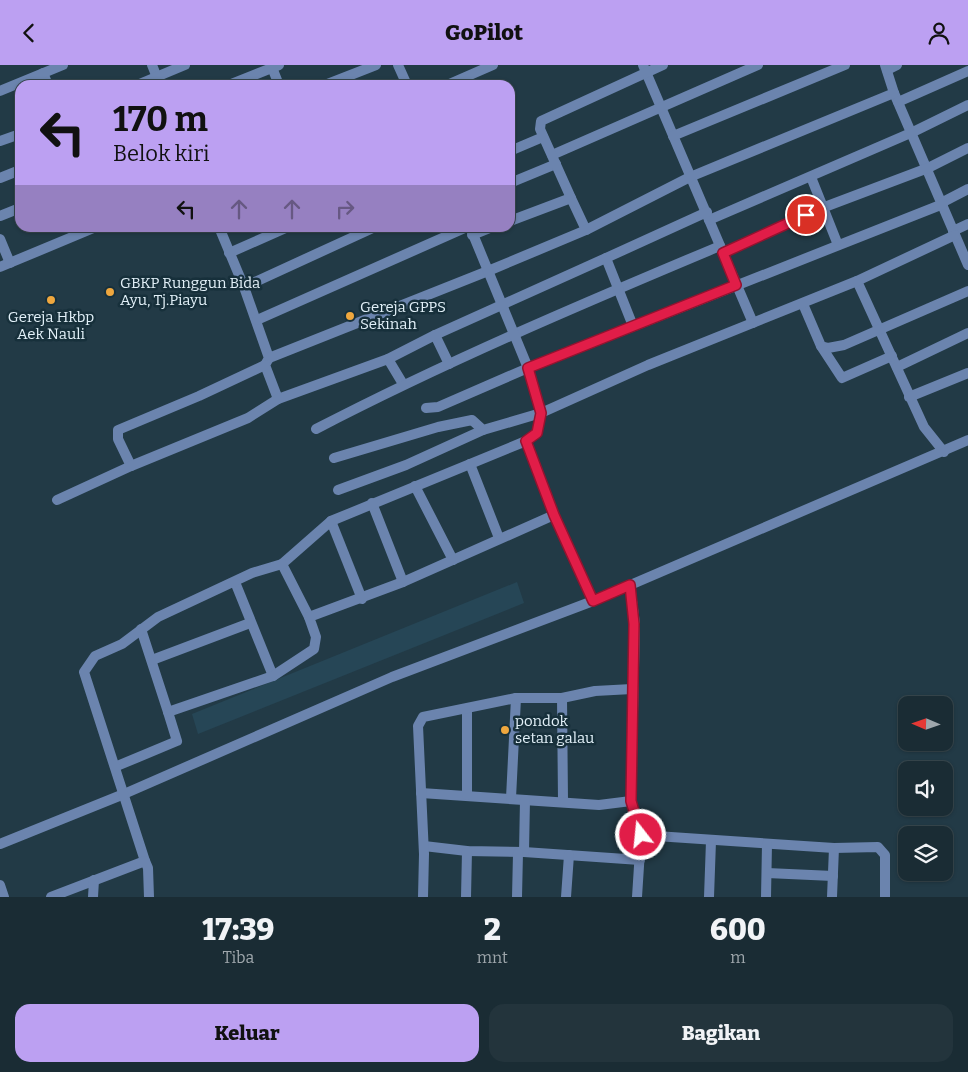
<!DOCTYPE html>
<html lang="id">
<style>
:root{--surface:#1a2c34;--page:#23343c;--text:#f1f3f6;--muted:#9fa7ac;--line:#38484f;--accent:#bca0f2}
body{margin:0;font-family:Bitter,serif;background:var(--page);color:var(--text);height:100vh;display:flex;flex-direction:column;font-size:19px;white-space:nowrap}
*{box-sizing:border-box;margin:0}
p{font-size:16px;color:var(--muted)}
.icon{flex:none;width:28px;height:28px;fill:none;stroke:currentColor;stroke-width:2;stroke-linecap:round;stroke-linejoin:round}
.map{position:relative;height:832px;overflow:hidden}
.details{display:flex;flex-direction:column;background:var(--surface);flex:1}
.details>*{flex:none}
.top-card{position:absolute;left:15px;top:15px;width:500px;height:152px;border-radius:15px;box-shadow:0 1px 4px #0004,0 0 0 1px var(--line);background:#bca0f2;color:#111;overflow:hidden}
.needle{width:32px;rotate:272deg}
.fabs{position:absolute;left:898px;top:631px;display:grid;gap:10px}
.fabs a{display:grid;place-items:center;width:55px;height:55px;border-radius:10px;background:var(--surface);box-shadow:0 1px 4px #0004,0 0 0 1px var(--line);font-size:25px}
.pin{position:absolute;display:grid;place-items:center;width:42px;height:42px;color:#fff;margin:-21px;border:2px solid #fff;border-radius:50%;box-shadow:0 1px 5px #0007}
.me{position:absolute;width:55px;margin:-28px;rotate:344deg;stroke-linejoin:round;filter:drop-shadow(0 0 4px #0008)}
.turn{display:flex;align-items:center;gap:18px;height:105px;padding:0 15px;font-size:22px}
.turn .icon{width:65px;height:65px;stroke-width:2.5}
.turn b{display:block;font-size:35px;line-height:42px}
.lanes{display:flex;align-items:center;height:48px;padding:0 15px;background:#0003;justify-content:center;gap:25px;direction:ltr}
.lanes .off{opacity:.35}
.eta{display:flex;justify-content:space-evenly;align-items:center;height:85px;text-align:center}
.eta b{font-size:30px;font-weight:800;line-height:35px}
.button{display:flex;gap:10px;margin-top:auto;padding:10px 15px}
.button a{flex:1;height:58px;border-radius:15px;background:var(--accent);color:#111;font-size:20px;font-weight:800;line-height:58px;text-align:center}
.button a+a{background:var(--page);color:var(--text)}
header{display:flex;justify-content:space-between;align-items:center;height:65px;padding:0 15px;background:var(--accent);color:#111;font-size:22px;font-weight:800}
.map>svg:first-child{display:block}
.built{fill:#264656}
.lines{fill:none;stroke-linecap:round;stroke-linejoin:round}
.minor{stroke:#6b84ae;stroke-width:10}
.route-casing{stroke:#92132f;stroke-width:12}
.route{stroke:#e11d48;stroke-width:9}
.poi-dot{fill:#efa73e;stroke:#17303b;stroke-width:2}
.labels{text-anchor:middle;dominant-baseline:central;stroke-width:5;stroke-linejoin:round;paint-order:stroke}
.poi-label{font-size:15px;fill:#e2f0f8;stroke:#17303b;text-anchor:start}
</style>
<header><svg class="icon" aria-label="back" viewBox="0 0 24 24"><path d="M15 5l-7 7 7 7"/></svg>GoPilot<svg class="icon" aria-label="person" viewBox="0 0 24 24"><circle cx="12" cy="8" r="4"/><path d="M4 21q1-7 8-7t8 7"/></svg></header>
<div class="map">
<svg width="968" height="832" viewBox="0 0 968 832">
<rect width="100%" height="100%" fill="#223a46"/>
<polygon class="built" points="517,517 524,538 198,669 192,649"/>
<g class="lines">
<g class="minor">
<polyline points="152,0 160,20"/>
<polyline points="271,0 279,20"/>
<polyline points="398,0 407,20"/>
<polyline points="643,0 753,258"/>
<polyline points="885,0 894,28 968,200"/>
<polyline points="887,5 897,0"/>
<polyline points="43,8 48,20"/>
<polyline points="137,20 185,0"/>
<polyline points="229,20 279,0"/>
<polyline points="325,20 376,0"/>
<polyline points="447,20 493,0"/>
<polyline points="0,26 63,0"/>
<polyline points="898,37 968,6"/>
<polyline points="673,71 845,0"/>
<polyline points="0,76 20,69"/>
<polyline points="510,86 543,72"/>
<polyline points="552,90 758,0"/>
<polyline points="811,112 838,180"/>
<polyline points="0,113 20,105"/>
<polyline points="510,118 556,99"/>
<polyline points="571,133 540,64 541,56 663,0"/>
<polyline points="943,137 968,124"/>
<polyline points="0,151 20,143"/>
<polyline points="709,155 913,67 968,40"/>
<polyline points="510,156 571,133 586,165"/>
<polyline points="219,162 244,222 269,293 265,300 278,334"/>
<polyline points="953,166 968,159"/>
<polyline points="472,170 492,162"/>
<polyline points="0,174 10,198"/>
<polyline points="229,188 288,162"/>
<polyline points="723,188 822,143 928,103 968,83"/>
<polyline points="606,193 707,147"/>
<polyline points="0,202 96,162"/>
<polyline points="857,216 924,362 944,387"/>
<polyline points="244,222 375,162"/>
<polyline points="803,239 821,281 828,283 844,280 968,226"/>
<polyline points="257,255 467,162"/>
<polyline points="435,270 449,299"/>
<polyline points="821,281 842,313 892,291"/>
<polyline points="269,293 488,206 586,165 690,112 894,28"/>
<polyline points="388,294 403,319"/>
<polyline points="897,302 968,268"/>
<polyline points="909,332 968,308"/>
<polyline points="426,343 438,342 528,303 943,139"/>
<path d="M316,364C447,296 584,238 720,181"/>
<polyline points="526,376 537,368 541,348 648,300 857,216 955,170"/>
<polyline points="334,393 438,362 472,355 483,365 541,348 528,303 470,162"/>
<polyline points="470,399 499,473"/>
<polyline points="131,401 118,374 118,365 199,331 265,300"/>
<polyline points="415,421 453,495"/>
<polyline points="338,425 406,400 483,365"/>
<polyline points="57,435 131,401 248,353 278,334 388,294 435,270 606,193 633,261"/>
<polyline points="372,438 403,517"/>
<polyline points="331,456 362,534"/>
<polyline points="235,517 273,611"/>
<polyline points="630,520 635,559 631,736 641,770 637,832"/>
<polyline points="309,552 282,499 331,456 526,376 554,450 593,536"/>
<polyline points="141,564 168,647"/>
<polyline points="152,595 250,558"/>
<polyline points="562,633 563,736"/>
<polyline points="117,701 177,676 168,647 273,611 314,584 316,572 309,552 403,517 554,450"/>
<polyline points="421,728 599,740 631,736"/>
<polyline points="467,730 467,644"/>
<polyline points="511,733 516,633"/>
<polyline points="641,770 834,783 878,782 885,790 885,832"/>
<polyline points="0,779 124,729 392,612 593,536 968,375"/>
<polyline points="424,781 467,786 524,787 640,795"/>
<polyline points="524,787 525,735"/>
<polyline points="145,796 84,607 95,591 122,579 158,552 252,508 282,499"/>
<polyline points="767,808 833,811"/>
<polyline points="0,820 4,832"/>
<polyline points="51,832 145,796 148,803 149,832"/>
<polyline points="93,832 94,815"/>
<polyline points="423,832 424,789 418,661 423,652 516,633 562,633 595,626 632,624"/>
<polyline points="466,832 467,786"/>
<polyline points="517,832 518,788"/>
<polyline points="566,832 569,790"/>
<polyline points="709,832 711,776"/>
<polyline points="766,832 767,779"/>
<polyline points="832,832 834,783"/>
</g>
</g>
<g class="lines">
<g class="route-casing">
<polyline id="route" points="641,770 631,736 634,559 630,520 593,536 554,450 526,376 537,368 541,348 528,303 736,220 723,188 806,150"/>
</g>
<use href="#route" class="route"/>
</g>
<g class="poi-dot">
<circle cx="110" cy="227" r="5"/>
<circle cx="51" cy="235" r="5"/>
<circle cx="350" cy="251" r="5"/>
<circle cx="505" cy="665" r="5"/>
</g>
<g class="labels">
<g class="poi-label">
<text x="120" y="218">GBKP Runggun Bida<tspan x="120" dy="17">Ayu, Tj.Piayu</tspan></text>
<text x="360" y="242">Gereja GPPS<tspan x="360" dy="17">Sekinah</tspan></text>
<text x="51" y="252" text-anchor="middle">Gereja Hkbp<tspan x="51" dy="17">Aek Nauli</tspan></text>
<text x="515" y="656">pondok<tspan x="515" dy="17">setan galau</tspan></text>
</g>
</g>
</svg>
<div class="fabs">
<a><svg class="needle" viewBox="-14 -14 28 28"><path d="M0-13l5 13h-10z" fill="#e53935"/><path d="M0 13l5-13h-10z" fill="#9fa7ac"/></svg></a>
<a><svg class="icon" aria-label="sound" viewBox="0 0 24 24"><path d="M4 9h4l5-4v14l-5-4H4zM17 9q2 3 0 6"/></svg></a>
<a><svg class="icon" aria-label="layers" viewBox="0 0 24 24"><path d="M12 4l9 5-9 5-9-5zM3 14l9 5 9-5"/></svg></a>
</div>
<div class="pin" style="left:806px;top:150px;background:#d93025"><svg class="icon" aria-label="arrive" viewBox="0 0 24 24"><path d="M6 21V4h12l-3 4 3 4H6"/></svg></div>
<svg class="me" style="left:641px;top:770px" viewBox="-20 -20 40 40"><circle r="17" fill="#e11d48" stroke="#fff" stroke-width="3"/><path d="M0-11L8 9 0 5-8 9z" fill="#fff"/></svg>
<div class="top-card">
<div class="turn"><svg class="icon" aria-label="left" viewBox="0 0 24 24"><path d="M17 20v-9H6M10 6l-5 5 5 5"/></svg><div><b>170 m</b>Belok kiri</div></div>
<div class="lanes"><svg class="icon" aria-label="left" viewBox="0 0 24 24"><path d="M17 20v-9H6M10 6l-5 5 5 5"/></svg><svg class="icon off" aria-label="ahead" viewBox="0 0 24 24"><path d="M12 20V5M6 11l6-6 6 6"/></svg><svg class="icon off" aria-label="ahead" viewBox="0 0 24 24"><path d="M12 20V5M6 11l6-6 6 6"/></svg><svg class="icon off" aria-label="right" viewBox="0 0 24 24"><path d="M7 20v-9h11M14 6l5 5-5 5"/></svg></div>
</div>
</div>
<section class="details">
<div class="eta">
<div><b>17:39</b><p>Tiba</p></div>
<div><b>2</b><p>mnt</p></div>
<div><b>600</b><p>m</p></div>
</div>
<div class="button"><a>Keluar</a><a>Bagikan</a></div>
</section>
